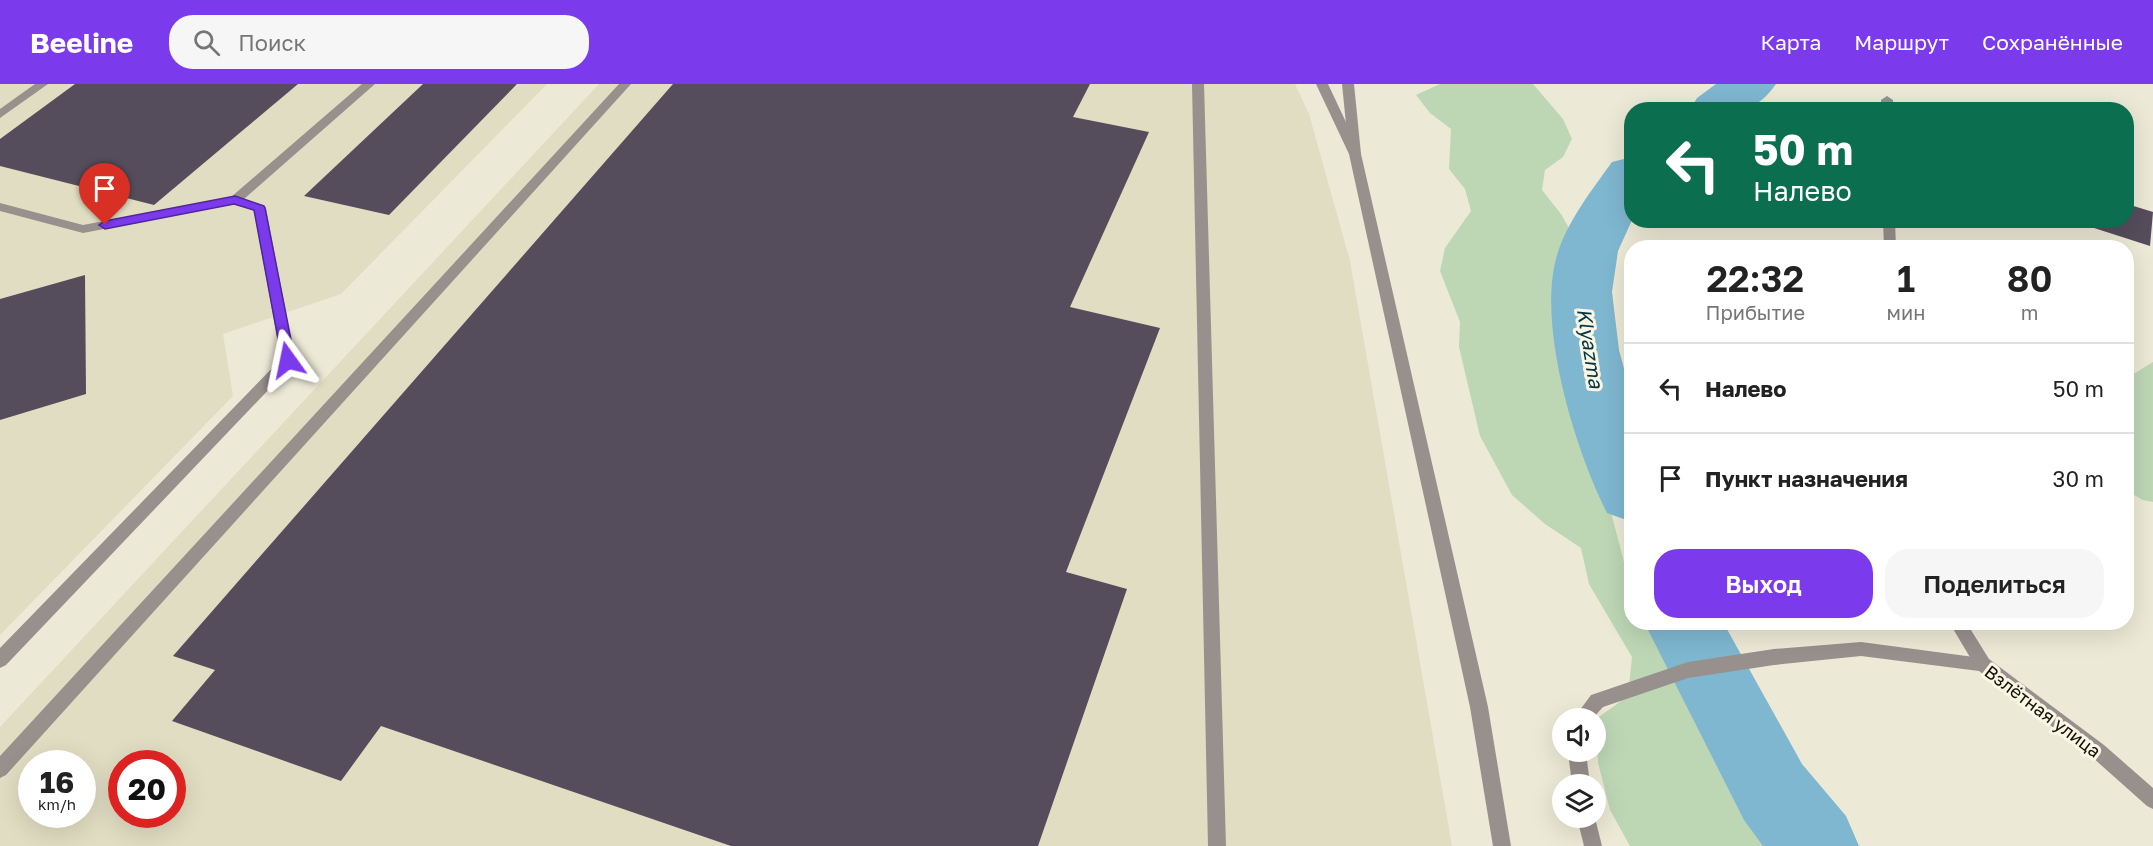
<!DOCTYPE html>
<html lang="ru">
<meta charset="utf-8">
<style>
:root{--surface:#fff;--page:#f6f6f6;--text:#222;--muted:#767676;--line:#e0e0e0;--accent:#7c3aed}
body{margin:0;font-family:"Golos Text",sans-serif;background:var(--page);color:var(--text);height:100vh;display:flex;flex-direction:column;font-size:22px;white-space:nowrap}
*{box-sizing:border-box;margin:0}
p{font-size:20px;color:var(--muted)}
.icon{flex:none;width:33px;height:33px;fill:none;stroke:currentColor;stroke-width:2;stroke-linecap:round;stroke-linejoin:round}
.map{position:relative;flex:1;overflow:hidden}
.panel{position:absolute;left:1624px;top:156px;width:510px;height:390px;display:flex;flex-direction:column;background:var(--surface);border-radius:24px;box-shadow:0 6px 24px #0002}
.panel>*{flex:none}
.guide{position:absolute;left:1624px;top:18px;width:510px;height:126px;border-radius:24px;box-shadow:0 6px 24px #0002;background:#0b6e4f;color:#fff;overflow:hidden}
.buttons{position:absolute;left:1552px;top:624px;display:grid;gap:12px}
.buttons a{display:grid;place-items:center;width:54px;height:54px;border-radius:50%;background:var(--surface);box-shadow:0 6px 24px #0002;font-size:30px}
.speed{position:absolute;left:18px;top:666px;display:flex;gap:12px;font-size:30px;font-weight:700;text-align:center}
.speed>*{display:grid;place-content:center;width:78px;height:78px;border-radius:50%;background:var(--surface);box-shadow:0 6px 24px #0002;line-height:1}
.speed small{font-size:15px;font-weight:400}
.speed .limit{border:9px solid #d22;background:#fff;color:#111}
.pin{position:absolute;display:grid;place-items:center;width:51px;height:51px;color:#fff;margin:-62px -26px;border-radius:50% 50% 50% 0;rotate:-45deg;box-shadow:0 0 6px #0007}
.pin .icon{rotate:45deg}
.me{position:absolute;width:66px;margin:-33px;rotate:348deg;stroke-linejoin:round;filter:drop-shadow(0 0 4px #0008)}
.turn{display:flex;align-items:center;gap:21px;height:126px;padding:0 30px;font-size:27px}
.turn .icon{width:78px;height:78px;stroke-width:2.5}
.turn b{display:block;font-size:42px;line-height:51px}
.eta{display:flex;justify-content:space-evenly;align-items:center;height:102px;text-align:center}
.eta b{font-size:36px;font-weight:600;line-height:42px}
.button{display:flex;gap:12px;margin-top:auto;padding:12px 30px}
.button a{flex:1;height:69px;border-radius:24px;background:var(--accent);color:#fff;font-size:24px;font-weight:600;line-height:69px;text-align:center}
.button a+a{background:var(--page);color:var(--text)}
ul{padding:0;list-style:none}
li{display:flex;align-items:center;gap:18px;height:90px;padding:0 30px;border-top:2px solid var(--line)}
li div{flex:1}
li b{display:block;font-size:22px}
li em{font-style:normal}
header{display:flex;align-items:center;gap:36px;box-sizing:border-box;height:84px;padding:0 30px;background:var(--accent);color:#fff}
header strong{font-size:28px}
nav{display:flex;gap:33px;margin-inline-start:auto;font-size:21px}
.search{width:420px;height:54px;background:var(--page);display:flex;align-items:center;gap:15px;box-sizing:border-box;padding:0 21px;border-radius:24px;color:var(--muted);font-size:22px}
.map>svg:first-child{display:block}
.built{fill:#e1ddc2;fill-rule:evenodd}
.green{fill:#bdd7b5}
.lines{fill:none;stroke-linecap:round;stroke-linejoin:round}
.river{fill:#7fb7d0;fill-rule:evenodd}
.building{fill:#554d5c}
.lane{fill:#98908c;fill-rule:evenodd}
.street{fill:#98908c;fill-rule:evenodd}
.route{fill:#7c3aed;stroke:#51269a;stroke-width:1.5}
.labels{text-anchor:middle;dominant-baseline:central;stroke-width:6;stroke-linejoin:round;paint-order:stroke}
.street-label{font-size:18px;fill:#13120b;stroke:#f9f6e3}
.water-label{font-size:20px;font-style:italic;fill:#033648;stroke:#f9f6e3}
</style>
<header>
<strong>Beeline</strong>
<div class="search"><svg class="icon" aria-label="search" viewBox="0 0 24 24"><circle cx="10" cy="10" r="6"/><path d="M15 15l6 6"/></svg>Поиск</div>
<nav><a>Карта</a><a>Маршрут</a><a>Сохранённые</a></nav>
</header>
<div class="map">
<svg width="2153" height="762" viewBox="0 0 2153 762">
<rect width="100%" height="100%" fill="#ece9d6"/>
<g class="built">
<polygon points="0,0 547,0 341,210 223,250 233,312 0,551"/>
<path d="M599,0H1295L1309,30L1350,177L1452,762H0V643ZM32,680H82V730H32ZM122,680H172V730H122Z"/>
</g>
<g class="green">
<polygon points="1440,0 1533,0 1563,35 1572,55 1563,73 1545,86 1542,106 1561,130 1574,153 1567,206 1569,258 1574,287 1587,317 1606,379 1606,409 1625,482 1632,493 1632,538 1659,539 1688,586 1722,666 1754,713 1795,762 1630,762 1610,726 1598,679 1596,635 1628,612 1632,573 1589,500 1581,464 1545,440 1512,411 1480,352 1459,263 1460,238 1440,187 1445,164 1471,127 1465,105 1449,85 1451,45 1430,29 1416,11"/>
<polygon points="2153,278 2153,418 2143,416 2127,407 2127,294"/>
</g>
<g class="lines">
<g class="river">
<path d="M1716,0H1776C1752,35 1728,26 1690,26L1697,14Z"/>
<path d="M1632,73V136L1618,167L1612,208L1619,266L1632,314V438L1607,429C1575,366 1535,237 1558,168C1569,135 1592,106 1612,78Z"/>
<polygon points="1644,538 1723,538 1802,680 1846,732 1859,762 1763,762 1744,736"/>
</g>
</g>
<g class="building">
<polygon points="75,0 298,0 154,121 0,82 0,55"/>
<polygon points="423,0 517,0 389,131 304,112"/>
<polygon points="673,0 1090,0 1073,33 1149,48 1070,223 1160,244 1066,488 1127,505 1038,762 731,762 381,642 341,697 172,637 215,586 173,572"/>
<polygon points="2127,120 2153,128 2150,162 2091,143 2092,136 2127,136"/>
<polygon points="85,191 86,310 0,336 0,215"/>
</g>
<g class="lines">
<g class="lane">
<polygon points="35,0 48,0 0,34 0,25"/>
<polygon points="362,0 375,0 244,115 264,121 266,124 295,276 293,280 6,581 0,584 0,564 281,275 254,127 235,120 83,149 0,127 0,119 83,141 231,113"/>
<polygon points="619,0 631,0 6,691 0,694 0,672"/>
<polygon points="1192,0 1204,0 1226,762 1208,762"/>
<polygon points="1342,0 1354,0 1361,70 1355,74 1349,70"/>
<polygon points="1887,12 1893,16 1893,26 1881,26 1881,16"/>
<polygon points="1883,136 1895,136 1896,164 1884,164"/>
<polygon points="1949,538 1966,538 1989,575 1991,580 1989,585 1983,588 1977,585"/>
<polygon points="1774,565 1780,568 1782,573 1780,578 1774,581 1688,594 1603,623 1593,634 1574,634 1591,611 1597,609 1688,578"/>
<polygon points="1568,668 1586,668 1590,700 1572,700"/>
<polygon points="1577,734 1595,734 1602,762 1584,762"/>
</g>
<g class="street">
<polygon points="1316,0 1328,0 1361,70 1488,623 1511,762 1493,762 1470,623 1349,70"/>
<polygon points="1861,558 1989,575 2104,661 2153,704 2153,725 2147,722 2092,673 1979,587 1861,572 1774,581 1768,578 1766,573 1768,568 1774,565"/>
</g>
</g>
<polygon class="route" points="235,112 264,122 265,124 295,276 293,280 284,280 282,276 254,126 234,120 105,145 99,141 105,137"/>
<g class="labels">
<g class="street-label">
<text transform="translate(2043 627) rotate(37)">Взлётная улица</text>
</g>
<g class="water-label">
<text transform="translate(1591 264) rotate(81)">Klyazma</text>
</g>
</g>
</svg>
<div class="buttons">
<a><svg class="icon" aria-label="sound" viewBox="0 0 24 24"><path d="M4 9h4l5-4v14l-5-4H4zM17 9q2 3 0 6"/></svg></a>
<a><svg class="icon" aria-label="layers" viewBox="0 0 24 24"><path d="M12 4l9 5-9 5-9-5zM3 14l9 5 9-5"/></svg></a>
</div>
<div class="speed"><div>16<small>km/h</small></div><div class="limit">20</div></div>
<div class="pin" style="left:105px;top:141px;background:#d93025"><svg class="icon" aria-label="arrive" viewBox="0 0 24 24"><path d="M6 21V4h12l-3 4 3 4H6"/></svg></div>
<svg class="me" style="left:288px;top:276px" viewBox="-20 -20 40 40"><path d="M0-17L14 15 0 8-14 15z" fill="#7c3aed" stroke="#fff" stroke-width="4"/></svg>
<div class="guide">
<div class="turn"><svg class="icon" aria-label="left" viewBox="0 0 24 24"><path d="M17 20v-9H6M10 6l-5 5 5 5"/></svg><div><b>50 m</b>Налево</div></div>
</div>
<section class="panel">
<div class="eta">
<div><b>22:32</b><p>Прибытие</p></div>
<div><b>1</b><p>мин</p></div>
<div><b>80</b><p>m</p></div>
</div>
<ul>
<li><svg class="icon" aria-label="left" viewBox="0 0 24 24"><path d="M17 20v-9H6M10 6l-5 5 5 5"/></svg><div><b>Налево</b></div><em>50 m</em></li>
<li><svg class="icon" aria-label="arrive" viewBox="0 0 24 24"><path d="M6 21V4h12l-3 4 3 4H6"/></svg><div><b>Пункт назначения</b></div><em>30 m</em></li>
</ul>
<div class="button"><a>Выход</a><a>Поделиться</a></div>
</section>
</div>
